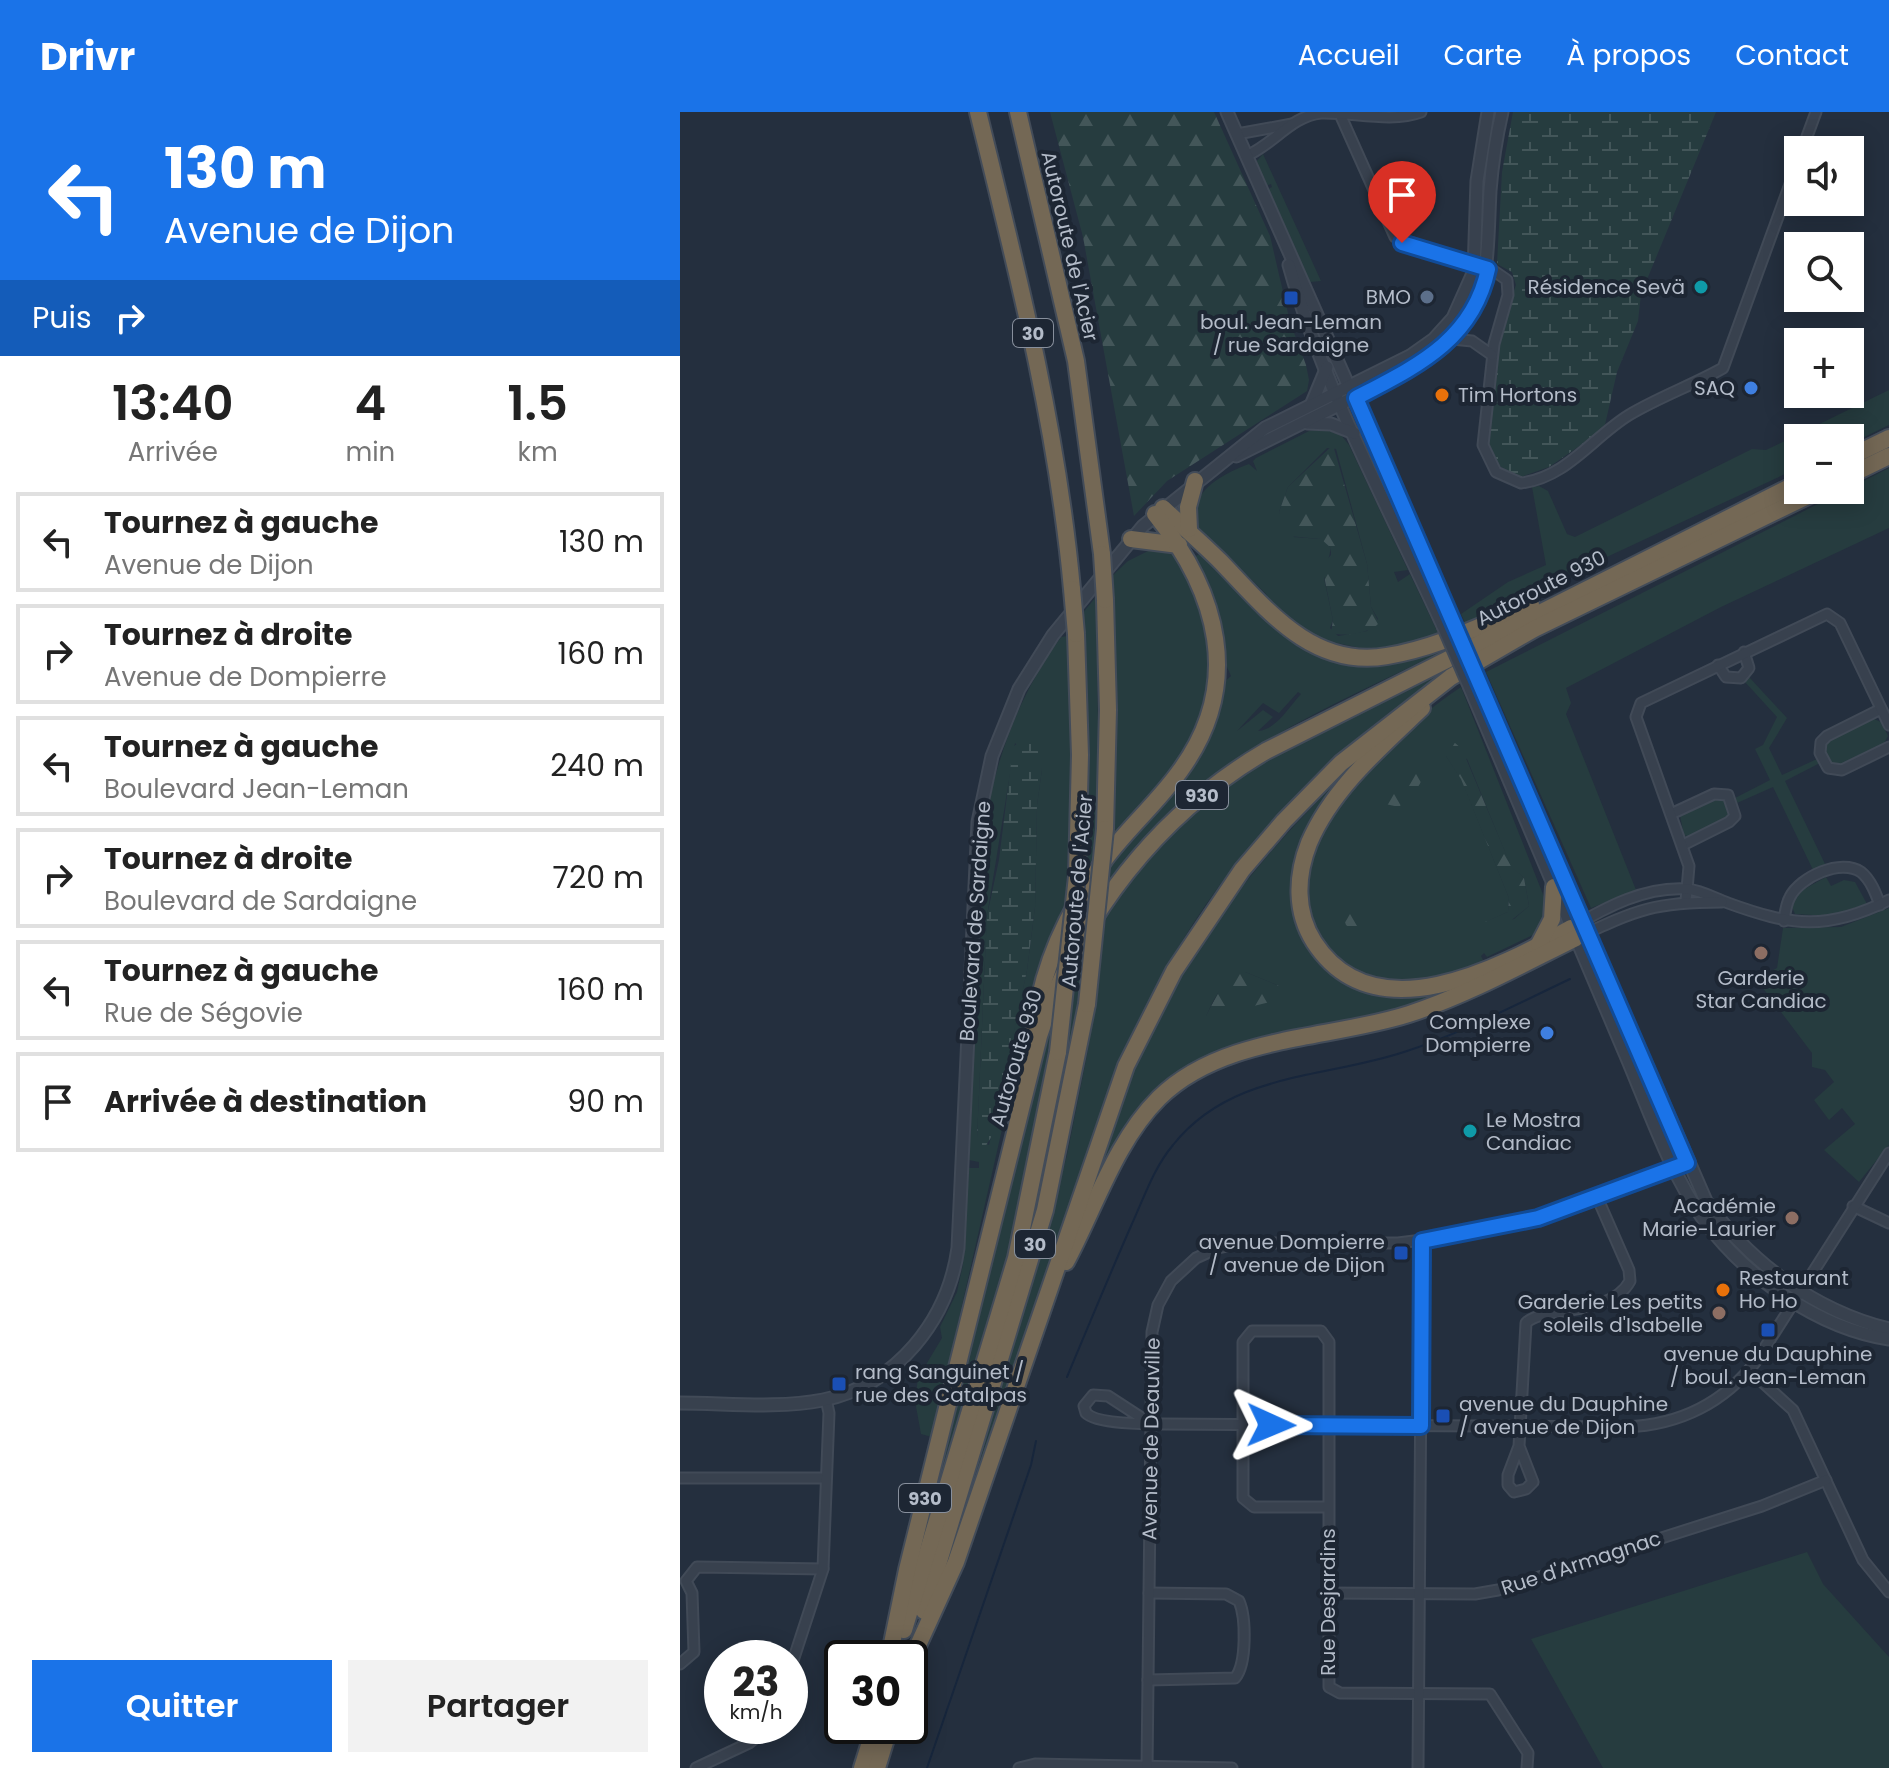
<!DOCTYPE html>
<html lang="fr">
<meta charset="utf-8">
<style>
:root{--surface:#fff;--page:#f2f2f2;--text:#222;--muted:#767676;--line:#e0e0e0;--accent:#1a73e8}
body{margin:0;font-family:Poppins,sans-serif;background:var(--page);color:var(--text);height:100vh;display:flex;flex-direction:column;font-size:30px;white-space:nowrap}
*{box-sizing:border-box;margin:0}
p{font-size:26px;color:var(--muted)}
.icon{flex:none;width:44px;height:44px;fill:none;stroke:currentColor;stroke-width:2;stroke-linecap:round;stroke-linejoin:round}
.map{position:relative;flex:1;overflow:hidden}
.panel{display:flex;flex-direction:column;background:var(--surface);width:680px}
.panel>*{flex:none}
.top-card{background:#1a73e8;color:#fff;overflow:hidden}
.tools{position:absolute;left:1104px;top:24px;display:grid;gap:16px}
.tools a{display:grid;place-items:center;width:80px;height:80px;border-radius:0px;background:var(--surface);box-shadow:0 4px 20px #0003;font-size:40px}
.speed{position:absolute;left:24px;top:1528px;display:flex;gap:16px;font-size:40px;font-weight:700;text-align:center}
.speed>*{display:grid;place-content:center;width:104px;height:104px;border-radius:50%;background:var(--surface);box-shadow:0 4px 20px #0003;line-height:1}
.speed small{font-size:20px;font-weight:400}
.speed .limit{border:4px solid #111;border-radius:12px;background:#fff;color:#111}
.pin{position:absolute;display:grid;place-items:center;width:68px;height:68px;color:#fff;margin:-82px -34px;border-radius:50% 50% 50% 0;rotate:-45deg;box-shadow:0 0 8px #0007}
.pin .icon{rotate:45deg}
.me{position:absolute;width:88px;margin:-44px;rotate:91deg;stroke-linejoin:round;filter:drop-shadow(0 0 6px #0008)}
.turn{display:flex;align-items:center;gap:28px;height:168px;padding:0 32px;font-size:36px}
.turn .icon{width:104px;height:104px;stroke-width:2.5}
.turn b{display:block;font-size:56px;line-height:68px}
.then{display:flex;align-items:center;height:76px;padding:0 32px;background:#0003;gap:16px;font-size:30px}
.eta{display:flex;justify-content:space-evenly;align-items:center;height:136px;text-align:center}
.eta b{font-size:48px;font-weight:600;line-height:56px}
.action{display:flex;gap:16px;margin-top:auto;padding:16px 32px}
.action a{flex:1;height:92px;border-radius:0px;background:var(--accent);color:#fff;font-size:32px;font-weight:600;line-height:92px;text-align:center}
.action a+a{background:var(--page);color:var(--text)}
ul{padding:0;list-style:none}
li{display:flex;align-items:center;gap:24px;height:100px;margin:0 16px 12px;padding:0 16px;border:4px solid var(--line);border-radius:0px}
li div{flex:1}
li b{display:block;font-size:30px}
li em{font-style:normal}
header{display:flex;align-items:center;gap:48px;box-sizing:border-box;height:112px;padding:0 40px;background:var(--accent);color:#fff}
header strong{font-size:38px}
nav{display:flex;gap:44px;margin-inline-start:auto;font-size:28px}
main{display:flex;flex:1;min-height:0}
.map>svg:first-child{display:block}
.green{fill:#263c3f;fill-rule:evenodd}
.forest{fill:url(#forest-firs)}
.wetland{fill:url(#wetland-marsh)}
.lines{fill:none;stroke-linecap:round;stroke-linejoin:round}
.stream{stroke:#17263c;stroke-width:2}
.minor-casing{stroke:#414a57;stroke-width:13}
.tertiary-casing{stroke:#414a57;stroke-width:15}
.motorway-casing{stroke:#434c59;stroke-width:20}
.minor{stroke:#38414e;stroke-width:9}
.tertiary{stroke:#38414e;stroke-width:11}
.motorway{stroke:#746855;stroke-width:16}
.tertiary-bridge-casing{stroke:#414a57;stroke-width:15;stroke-linecap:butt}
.motorway-bridge-casing{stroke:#434c59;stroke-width:20;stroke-linecap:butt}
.tertiary-bridge{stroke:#38414e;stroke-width:11}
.motorway-bridge{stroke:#746855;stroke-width:16}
.route-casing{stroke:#114b97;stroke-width:20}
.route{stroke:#1a73e8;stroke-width:14}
.culture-dot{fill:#0f9aa8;stroke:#1d2633;stroke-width:3}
.service-dot{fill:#5c6f8a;stroke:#1d2633;stroke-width:3}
.transit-dot{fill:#1a4fb4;stroke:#1d2633;stroke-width:3}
.shop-dot{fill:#3f7fe0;stroke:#1d2633;stroke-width:3}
.food-dot{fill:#e8710a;stroke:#1d2633;stroke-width:3}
.education-dot{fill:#8d6e63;stroke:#1d2633;stroke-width:3}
.labels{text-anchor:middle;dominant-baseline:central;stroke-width:8;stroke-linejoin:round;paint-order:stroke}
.shield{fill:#1d2633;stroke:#878f9c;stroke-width:2}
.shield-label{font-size:18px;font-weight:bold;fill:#b4bcc9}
.street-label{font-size:20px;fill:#b4bcc9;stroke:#1d2633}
.poi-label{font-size:20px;fill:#b4bcc9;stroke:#1d2633;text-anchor:end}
</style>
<header>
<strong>Drivr</strong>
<nav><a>Accueil</a><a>Carte</a><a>À propos</a><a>Contact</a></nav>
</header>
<main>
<section class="panel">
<div class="top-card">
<div class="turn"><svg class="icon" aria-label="left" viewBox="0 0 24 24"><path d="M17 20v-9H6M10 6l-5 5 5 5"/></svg><div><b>130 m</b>Avenue de Dijon</div></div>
<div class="then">Puis<svg class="icon" aria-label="right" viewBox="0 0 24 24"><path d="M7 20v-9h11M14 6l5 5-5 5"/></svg></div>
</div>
<div class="eta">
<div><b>13:40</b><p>Arrivée</p></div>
<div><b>4</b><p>min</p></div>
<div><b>1.5</b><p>km</p></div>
</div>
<ul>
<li><svg class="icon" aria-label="left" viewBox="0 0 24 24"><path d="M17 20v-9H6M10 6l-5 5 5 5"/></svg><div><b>Tournez à gauche</b><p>Avenue de Dijon</p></div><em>130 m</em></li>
<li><svg class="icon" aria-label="right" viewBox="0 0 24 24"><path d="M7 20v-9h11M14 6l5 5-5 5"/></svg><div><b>Tournez à droite</b><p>Avenue de Dompierre</p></div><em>160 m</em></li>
<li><svg class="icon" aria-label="left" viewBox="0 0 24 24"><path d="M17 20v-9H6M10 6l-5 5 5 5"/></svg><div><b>Tournez à gauche</b><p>Boulevard Jean-Leman</p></div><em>240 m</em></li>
<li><svg class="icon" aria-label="right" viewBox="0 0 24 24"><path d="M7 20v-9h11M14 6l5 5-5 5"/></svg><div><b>Tournez à droite</b><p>Boulevard de Sardaigne</p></div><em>720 m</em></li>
<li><svg class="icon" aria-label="left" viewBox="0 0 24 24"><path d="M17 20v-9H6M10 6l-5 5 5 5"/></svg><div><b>Tournez à gauche</b><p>Rue de Ségovie</p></div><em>160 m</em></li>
<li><svg class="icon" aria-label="arrive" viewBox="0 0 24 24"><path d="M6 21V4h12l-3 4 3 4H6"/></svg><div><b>Arrivée à destination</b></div><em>90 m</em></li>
</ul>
<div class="action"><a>Quitter</a><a>Partager</a></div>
</section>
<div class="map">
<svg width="1209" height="1656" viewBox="0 0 1209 1656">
<defs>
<pattern id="forest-firs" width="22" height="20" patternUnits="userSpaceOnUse" patternTransform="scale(2)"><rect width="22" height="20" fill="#263c3f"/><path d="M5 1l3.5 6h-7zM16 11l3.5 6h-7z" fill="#435659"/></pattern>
<pattern id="wetland-marsh" width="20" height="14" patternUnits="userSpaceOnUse" patternTransform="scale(2)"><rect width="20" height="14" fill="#263c3f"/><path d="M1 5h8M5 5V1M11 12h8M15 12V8" fill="none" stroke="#435659"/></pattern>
</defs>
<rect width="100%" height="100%" fill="#242f3e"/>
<g class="green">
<polygon points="583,42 641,169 630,170 586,78 592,75 591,72 585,74 575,51"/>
<polygon points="1209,278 1209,313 1170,332 1170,326 1118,326 1118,356 785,511 781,502 828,470 866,453 852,375 859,374 868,379 887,422 895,425 1072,337 1086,338"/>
<path d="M643,317L661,323L669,333L728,458L714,460L718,470L730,462L759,523L693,538L691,535L690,538L638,527L593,494V489L590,492L586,482L519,417C503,382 542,362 569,352L577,359L573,349L576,346L629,319ZM647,336L656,337L687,452L691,495L698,507L687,519L658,524L650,516L653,508L644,466L651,436L642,427L614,425L599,400L608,375Z"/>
<polygon points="1209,356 1209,416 1041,495 886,576 891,591 886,602 956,778 911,796 806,560"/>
<polygon points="472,437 497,444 508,459 532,532 525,596 503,645 432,727 436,606 432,464 448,449"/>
<path d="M521,441L592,513L637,542L763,533L765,538C632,604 523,644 430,767L431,746L488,682L542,572L551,564L543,546L535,491L514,445ZM618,580L621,582C608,596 597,617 578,619L593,605L583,598L557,619L583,591L599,601Z"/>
<polygon points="416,485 419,672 414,752 403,769 401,503"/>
<path d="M387,524L392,651L385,798L363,844L351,890L252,1325L241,1322L235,1289L238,1266L262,1226L260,1215L277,1180L283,1152L289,1056H299V1050L289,1048L305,711C317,642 340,582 381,525ZM335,631L362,657L357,693L355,795L347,858L309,1033L297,1027L307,804Z"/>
<path d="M771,551L773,555C647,638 542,746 473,881C442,942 422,1008 400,1073C367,1168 334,1264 300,1359L296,1357L356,1160L387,1043L408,938L427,798L488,722L542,675L581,650Z"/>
<polygon points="1069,565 1107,606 1089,636 1102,663 1137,647 1140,651 1105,669 1146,754 1134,760 1093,675 1057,691 1055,686 1090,668 1075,637 1083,633 1097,605 1065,570"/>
<path d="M781,575L868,795L855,822L807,845L804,841L801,844L803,848C774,864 736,875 703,870C696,869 688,863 681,860C673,856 662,852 654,847C634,831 620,788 626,764C642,691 720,615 781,575ZM766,644L787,647L831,755L844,766L849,794L834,807L806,810L828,800L829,786L781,666Z"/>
<polygon points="1194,607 1201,610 1208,624 1203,633 1159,654 1149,651 1144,633 1149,628"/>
<path d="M693,636L646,692L616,799L672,871L786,870L771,882L500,962L402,1102C422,1045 440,987 465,932C518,817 600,720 693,636ZM565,860L599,874L526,905C535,884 543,867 565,860Z"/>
<polygon points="1039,685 1045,688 1051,703 1048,707 1010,725 1004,723 1000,704"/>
<polygon points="1146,765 1151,774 1164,768 1175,770 1187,792 1148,804 1115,802 1112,795 1119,780"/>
<polygon points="1209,796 1209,1033 1179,1070 1144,1038 1175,1012 1162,996 1149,1008 1134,988 1154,970 1145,958 1132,955 1132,941 1076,867 1097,856 1103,816 1161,815"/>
<polygon points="406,832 391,935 385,938 396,850"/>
<polygon points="376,896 334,1120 254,1393 250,1392 360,945"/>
<polygon points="1127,1440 1143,1472 1209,1545 1209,1656 923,1656 851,1527"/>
</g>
<g class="forest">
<polygon points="370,0 534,0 590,124 610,210 626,253 629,268 627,279 487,369 454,404 403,125"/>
<path d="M653,333L687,452L691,495L699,511C691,521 661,526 651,520L653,508L642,454L651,443V436L641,427L609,424L599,400L608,375Z"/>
<polygon points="768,625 782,637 831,754 844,766 849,794 829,810 805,810 828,800 829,786 781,667 766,644 762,632"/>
<path d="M741,649C748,671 734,680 719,695L701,691Z"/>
<path d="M657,786C679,789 695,807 687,829L666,813Z"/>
<polygon points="564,854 565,860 599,874 606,886 525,906 543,871 537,866 540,859 549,864 552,859"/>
</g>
<g class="wetland">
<polygon points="833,0 1036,0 961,182 958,209 937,260 924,317 869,355 838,366 817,352 808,330 820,220 836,173 832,160 817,152 822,60"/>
<polygon points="343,627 355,627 362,657 357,693 355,795 347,858 312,1024 303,1038 297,1027 307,804 319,748 333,635"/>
</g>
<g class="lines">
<g class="stream">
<path d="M387,1265C408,1215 429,1164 451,1114C464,1086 473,1057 493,1033C551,960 642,967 724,940C782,921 835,893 890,867"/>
<polyline points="247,1656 351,1353 356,1329"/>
</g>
<g class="minor-casing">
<g id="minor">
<path d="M659,0L715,125L814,159L827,168L828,183L814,232L803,333L816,360L841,371C886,366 913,325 949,303C979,285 1013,273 1043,256L1118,50"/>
<polyline points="557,22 612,12"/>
<polyline points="1122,38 1136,0"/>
<path d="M566,44C593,33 611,4 641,1C672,0 712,11 741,0"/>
<polyline points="772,227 792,229 812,243"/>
<polyline points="1038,553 1046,565 1061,566 1069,556 1064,540"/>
<polyline points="1201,597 1147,624 1141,630 1140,641 1148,656 1162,658 1209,635"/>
<polyline points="991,702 1034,682 1048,683 1055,704 1049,710 1003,733"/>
<polyline points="1006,789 1009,754 956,605 961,591 1147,502 1160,511 1209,613"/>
<path d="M1104,809C1105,801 1106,792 1110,785C1120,765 1161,746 1181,760C1191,768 1196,782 1200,793"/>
<path d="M891,816C926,795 966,774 1007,777C1023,779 1034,786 1048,791C1111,814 1147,819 1209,788"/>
<path d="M896,826C957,798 973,790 1042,790"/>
<polyline points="1173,1094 1209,1111"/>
<polyline points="1069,1258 1113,1298 1183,1448 1209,1480"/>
<path d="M471,1312L428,1284L413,1283L404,1294L406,1301C416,1312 466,1312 483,1312L946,1315C1000,1313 1045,1290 1077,1248L1209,1041"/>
<path d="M839,1334L853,1370L846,1377L834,1380L828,1373V1363L839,1334L846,1211C863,1193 930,1206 950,1169L949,1158L917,1085"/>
<polyline points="0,1366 146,1366"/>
<polyline points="648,1395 574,1395 563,1386 563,1230 572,1219 641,1219 649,1230 649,1575 660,1581 810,1582 848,1641 847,1656"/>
<polyline points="647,1481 795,1482 818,1478 1082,1394 1146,1368"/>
<polyline points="0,1552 14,1540 12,1481 6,1469 17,1455 143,1457"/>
<polyline points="110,1558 143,1457 149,1301 146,1287"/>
<path d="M468,1568L555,1566C567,1552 566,1505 559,1489L546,1482L469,1481"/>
<polyline points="16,1656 69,1631 91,1614"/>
<polyline points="339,1656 355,1652 552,1656"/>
<polyline points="467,1656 472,1220 478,1193 491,1169 516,1146 538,1136 562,1131 718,1131 790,1122 869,1103 1007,1051"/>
<polyline points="738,1656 742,1129"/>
</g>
</g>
<g class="tertiary-casing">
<g id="tertiary">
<polyline points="547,0 772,507"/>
<path d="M609,153C643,275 710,398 763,514"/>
<polyline points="632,291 647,255"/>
<polyline points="627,311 651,312 674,321"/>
<path d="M556,344L735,255C813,210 806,157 810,79C812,53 816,26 822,0"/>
<path d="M800,570L1026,1089C1070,1151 1135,1199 1209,1217"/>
<path d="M790,576C842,697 892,818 944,939C967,992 990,1062 1024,1108C1067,1166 1138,1216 1209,1227"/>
<path d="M0,1291C46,1291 97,1297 143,1288C217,1273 268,1208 278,1136L298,710L312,644L339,577L373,523L463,414L585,316L730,244L754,227L773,206L794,159L797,69L808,0"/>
</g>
</g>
<g class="motorway-casing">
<g id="motorway">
<path d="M298,0C337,158 377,314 392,477"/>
<polyline points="338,0 396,249 422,442"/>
<polyline points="1170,345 1209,326"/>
<polyline points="1170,363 1209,344"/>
<path d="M483,396C502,414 522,431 541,450C587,498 633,557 707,544C757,536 804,512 851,493"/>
<polyline points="509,417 508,395 515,369"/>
<polyline points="451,427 499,433"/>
<polyline points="425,488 428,598 425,717"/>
<polyline points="396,522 400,643 397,764"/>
<path d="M742,596C700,636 652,677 629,731C616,764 615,800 634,830C694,923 819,856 891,816"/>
<polyline points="859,832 872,807 874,775"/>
<path d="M354,920C361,855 387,800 425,747C448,716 478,690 500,659C564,572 538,480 475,402"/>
<path d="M386,1150C415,1096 435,1030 479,986C543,923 648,928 729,902C787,883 841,853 896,826"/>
<polyline points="244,1499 365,1098 407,892"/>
<polyline points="224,1518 336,1146 378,940"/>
<path d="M209,1546L227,1458L359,924C399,804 477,703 586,639L1118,371"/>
<polyline points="230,1551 276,1450 446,954 494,859 562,758 604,709 661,651 771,565 854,517 1140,378"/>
<polyline points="182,1656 195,1614"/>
<polyline points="197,1656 210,1614"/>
</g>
</g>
<use href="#minor" class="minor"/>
<use href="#tertiary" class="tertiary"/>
<use href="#motorway" class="motorway"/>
<g class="tertiary-bridge-casing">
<g id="tertiary-bridge">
<polyline points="772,507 800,570"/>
<polyline points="763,514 790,576"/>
</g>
</g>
<g class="motorway-bridge-casing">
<g id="motorway-bridge">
<polyline points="422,442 425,488"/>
<polyline points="392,477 396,522"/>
<polyline points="407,892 425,717"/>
<polyline points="378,940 397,764"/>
</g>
</g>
<use href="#tertiary-bridge" class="tertiary-bridge"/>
<use href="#motorway-bridge" class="motorway-bridge"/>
</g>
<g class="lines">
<g class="route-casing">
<path id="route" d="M591,1313L741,1314L742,1129L858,1106L1007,1051L676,286C735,255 793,229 808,157L722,131"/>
</g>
<use href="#route" class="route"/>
</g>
<g class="culture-dot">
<circle cx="1021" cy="175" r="8"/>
<circle cx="790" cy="1019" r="8"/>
</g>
<circle class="service-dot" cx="747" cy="185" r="8"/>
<g class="transit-dot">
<rect x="603" y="178" width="16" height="16" rx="4"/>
<rect x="713" y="1133" width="16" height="16" rx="4"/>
<rect x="1080" y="1210" width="16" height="16" rx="4"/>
<rect x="151" y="1264" width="16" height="16" rx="4"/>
<rect x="755" y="1296" width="16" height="16" rx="4"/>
</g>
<g class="shop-dot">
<circle cx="1071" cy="276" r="8"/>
<circle cx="867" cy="921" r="8"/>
</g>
<g class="food-dot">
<circle cx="762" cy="283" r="8"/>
<circle cx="1043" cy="1178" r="8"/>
</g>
<g class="education-dot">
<circle cx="1081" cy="841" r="8"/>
<circle cx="1112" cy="1106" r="8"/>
<circle cx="1039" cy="1201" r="8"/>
</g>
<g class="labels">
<g class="shield">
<rect x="333" y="207" width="40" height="28" rx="6"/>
<rect x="496" y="669" width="52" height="28" rx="6"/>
<rect x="335" y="1118" width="40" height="28" rx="6"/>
<rect x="219" y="1372" width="52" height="28" rx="6"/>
</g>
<g class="shield-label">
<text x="353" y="221">30</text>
<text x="522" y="683">930</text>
<text x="355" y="1132">30</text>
<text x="245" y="1386">930</text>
</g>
<g class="street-label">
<text transform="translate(390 134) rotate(77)">Autoroute de l'Acier</text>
<text transform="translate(861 476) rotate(-27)">Autoroute 930</text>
<text transform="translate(397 779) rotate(-85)">Autoroute de l'Acier</text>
<text transform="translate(295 809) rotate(-86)">Boulevard de Sardaigne</text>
<text transform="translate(336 946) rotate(-74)">Autoroute 930</text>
<text transform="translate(471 1327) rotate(-89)">Avenue de Deauville</text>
<text transform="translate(901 1451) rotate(-18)">Rue d'Armagnac</text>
<text transform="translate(648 1490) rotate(-90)">Rue Desjardins</text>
</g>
<g class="poi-label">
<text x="1005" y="175">Résidence Sevä</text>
<text x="731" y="185">BMO</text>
<text x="611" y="210" text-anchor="middle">boul. Jean-Leman<tspan x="611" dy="23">/ rue Sardaigne</tspan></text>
<text x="1055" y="276">SAQ</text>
<text x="778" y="283" text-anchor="start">Tim Hortons</text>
<text x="1081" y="866" text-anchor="middle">Garderie<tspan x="1081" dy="23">Star Candiac</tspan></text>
<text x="851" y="910">Complexe<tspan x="851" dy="23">Dompierre</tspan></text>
<text x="806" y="1008" text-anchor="start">Le Mostra<tspan x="806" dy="23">Candiac</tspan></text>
<text x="1096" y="1094">Académie<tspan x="1096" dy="23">Marie-Laurier</tspan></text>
<text x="705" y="1130">avenue Dompierre<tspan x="705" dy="23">/ avenue de Dijon</tspan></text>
<text x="1059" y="1166" text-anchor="start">Restaurant<tspan x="1059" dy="23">Ho Ho</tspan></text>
<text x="1023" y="1190">Garderie Les petits<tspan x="1023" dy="23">soleils d'Isabelle</tspan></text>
<text x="1088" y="1242" text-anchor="middle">avenue du Dauphine<tspan x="1088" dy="23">/ boul. Jean-Leman</tspan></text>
<text x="175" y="1260" text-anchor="start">rang Sanguinet /<tspan x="175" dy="23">rue des Catalpas</tspan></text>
<text x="779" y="1292" text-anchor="start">avenue du Dauphine<tspan x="779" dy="23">/ avenue de Dijon</tspan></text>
</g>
</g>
</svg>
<div class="tools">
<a><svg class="icon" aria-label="sound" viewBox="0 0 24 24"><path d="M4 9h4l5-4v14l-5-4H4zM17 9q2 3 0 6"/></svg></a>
<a><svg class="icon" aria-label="search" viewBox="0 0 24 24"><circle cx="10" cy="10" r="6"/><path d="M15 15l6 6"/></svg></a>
<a>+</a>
<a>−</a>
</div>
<div class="speed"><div>23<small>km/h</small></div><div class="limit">30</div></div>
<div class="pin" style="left:722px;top:131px;background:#d93025"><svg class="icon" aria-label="arrive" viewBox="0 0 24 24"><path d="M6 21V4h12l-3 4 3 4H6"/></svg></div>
<svg class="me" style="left:591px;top:1313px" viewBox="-20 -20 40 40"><path d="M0-17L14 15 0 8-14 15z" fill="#1a73e8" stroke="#fff" stroke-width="4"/></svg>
</div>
</main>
